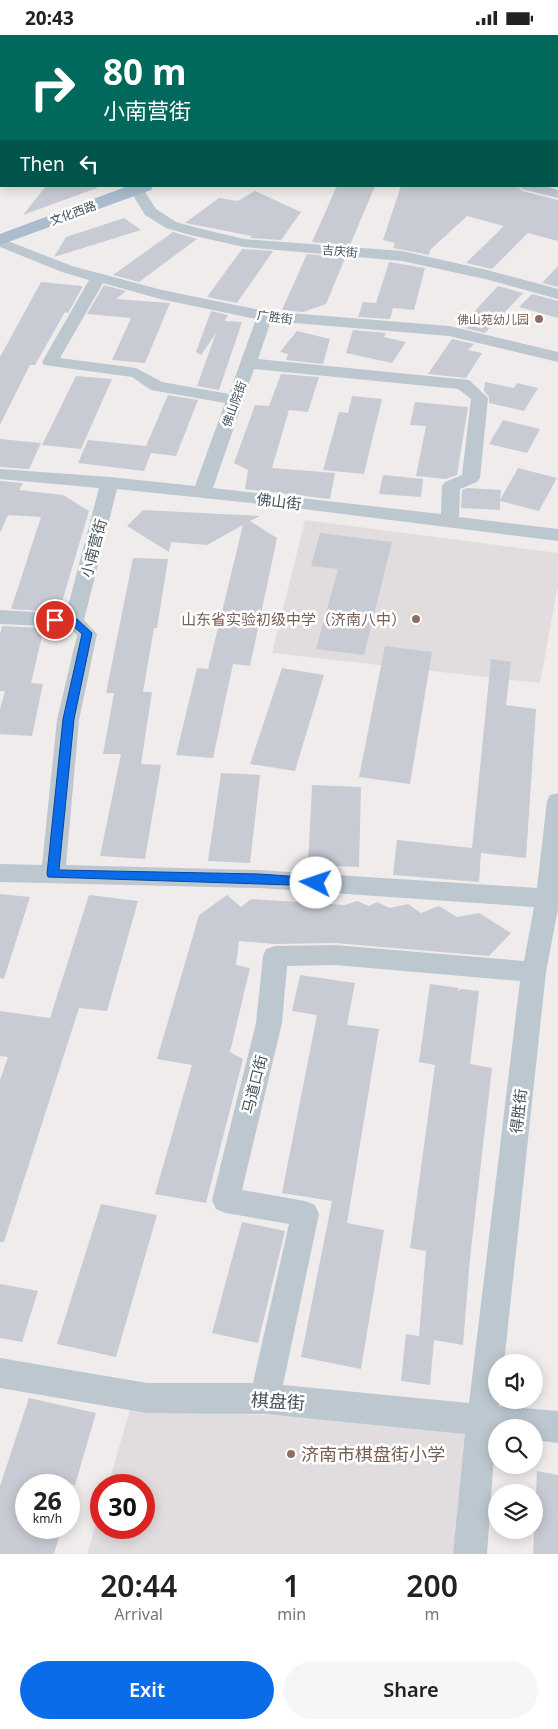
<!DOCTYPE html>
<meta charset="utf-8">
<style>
:root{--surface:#fff;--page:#f6f6f6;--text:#222;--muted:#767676;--accent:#0b6cea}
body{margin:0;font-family:"Noto Sans","Noto Sans SC",sans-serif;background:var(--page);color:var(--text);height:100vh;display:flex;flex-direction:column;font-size:19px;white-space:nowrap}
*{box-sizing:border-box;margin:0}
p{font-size:16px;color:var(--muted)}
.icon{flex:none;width:28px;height:28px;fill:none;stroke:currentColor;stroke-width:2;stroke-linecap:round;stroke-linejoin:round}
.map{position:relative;height:1519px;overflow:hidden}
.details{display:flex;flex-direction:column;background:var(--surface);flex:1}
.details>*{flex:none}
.banner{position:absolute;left:0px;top:0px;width:559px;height:152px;box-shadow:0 2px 12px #0003;background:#00695c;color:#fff;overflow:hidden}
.controls{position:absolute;left:488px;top:1319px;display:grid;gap:10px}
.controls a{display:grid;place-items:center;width:55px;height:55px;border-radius:50%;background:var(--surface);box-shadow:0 2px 12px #0003;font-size:25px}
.speed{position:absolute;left:15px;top:1439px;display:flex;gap:10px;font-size:25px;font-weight:700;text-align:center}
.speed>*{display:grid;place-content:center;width:65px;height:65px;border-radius:50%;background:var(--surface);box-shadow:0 2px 12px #0003;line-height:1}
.speed small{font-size:12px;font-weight:400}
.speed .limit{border:8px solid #d22;background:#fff;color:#111}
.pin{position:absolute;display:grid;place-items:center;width:42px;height:42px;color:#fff;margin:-21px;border:2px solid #fff;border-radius:50%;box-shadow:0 1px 5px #0007}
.me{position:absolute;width:55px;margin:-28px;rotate:274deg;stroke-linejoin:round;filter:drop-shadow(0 0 4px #0008)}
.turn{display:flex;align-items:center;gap:18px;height:105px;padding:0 20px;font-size:22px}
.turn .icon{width:65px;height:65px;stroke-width:2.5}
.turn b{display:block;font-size:35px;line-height:42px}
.then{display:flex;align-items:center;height:48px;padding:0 20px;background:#0003;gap:10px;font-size:19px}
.eta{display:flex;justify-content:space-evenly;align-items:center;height:85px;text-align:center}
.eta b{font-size:30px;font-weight:600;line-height:35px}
.action{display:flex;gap:10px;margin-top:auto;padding:10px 20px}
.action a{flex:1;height:58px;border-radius:30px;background:var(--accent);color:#fff;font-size:20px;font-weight:600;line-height:58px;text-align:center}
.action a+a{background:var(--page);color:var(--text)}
.status{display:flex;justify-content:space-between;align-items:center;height:35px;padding:0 25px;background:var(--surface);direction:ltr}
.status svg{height:14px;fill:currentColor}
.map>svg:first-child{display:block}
.education{fill:#e1ddde}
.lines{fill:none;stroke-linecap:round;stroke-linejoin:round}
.stream{stroke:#80daf2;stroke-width:4}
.building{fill:#c8cbd3}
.minor{fill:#bcc7d0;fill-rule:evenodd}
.major{fill:#aabcce;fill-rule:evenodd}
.route{fill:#0b6cea;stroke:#074698}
.education-dot{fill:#8d6e63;stroke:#fff;stroke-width:2}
.labels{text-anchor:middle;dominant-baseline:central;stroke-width:5;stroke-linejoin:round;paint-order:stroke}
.far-street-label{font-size:12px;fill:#44505b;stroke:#fff}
.far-education-label{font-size:12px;fill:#785e54;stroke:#fff;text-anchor:end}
.street-label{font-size:15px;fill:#44505b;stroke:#fff}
.education-label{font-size:15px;fill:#785e54;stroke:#fff;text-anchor:end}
.near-street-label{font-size:18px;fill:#44505b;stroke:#fff}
.near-education-label{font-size:18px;fill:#785e54;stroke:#fff;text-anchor:start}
</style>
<div class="status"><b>20:43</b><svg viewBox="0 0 49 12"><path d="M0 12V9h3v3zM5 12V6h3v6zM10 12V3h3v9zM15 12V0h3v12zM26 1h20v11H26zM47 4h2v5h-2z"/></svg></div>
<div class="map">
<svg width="558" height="1519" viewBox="0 0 558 1519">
<rect width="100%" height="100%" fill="#f0ecec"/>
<g class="education">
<polygon points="305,485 558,518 558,550 540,648 272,618"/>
<polygon points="130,1375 467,1388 458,1519 87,1519 101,1472 101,1492 144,1492 144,1450 108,1450"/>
</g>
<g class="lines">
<polyline class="stream" points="388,1 390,0"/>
</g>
<g class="building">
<polygon points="46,151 96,151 97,153 23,180"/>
<polygon points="337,151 375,151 350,210 312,207"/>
<polygon points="401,151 518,151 522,156 558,165 558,206 528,198 492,234 466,228 504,191 467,181 430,215 429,220 393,213 395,208 383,205"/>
<polygon points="255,156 301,177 281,205 250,203 252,201 185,188 219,163 238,166"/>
<polygon points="124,183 141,195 54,222 66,202"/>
<polygon points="173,197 197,204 139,247 113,240"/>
<polygon points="242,214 273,216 237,268 207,262"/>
<polygon points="307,219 345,223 326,269 303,277 282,275"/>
<polygon points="389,227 425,233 414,275 393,273 390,284 358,282 363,267 376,268"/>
<polygon points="558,231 558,252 542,248"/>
<polygon points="41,247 83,251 68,278 65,277 35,330 30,330 0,390 0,322"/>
<polygon points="104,250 126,256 116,264 170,268 145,328 112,325 131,283 87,279"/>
<polygon points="498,251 523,258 485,298 460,292"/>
<polygon points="532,259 558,266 558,283 519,272"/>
<polygon points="211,276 228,280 225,286 242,287 219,355 197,351 216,298 201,320 196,317"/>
<polygon points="353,295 386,298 384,302 406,307 392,328 346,318"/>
<polygon points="297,296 330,304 323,329 286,325 288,319 280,317"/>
<polygon points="452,304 474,309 468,315 482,318 466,343 428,339"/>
<polygon points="281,339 319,342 308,377 289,375 272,433 335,438 330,464 245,454 248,435 234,428 255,370 269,371"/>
<polygon points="76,341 112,344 81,414 42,410"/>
<polygon points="485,347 514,353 517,348 538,353 524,376 489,368 489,362 484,356"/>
<polygon points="168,360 198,365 176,421 151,418 144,436 78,428 88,405 146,411"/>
<polygon points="352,361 382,364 364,439 323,435 339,377 348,378"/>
<polygon points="415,367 468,372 457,440 446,444 416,441 426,391 410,390"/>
<polygon points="503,385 540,394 527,418 489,409"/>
<polygon points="0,404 41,408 29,434 0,432"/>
<polygon points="518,433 557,443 539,476 500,466 500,475 461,473 462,455 467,453 501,455 500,465"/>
<polygon points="383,440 423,444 421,462 379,459"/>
<polygon points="0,446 23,448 19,455 63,460 89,476 59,577 11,574 41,482 8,480 0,498"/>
<polygon points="143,475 260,481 250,486 277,503 250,631 233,629 213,723 176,720 197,633 208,634 243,490 207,510 171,507 169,517 127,491"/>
<polygon points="320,498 392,507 364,620 316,614 338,534 311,531"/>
<polygon points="133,523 168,524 157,593 154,593 143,657 152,657 141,729 161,730 145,824 100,821 121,719 103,719 114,658 106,658"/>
<polygon points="2,591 44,593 31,648 43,649 32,701 0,699 0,674 5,656 0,656 0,599"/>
<polygon points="385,611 432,617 410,749 359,742"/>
<polygon points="491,624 511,627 506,670 536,674 526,823 481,818 479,847 393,840 397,805 472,813"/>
<polygon points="282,633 324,640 295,736 250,729"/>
<polygon points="221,738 260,740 250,828 208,826"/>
<polygon points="312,750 361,752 359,832 308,830"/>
<polygon points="0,859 30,862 4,944 0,943"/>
<polygon points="89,860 138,866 107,976 79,973 4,1207 0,1207 0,1045 8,1022 0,1021 0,976 50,983"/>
<polygon points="227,860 241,872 251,864 345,870 357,866 369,871 377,867 390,873 408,869 421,878 439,871 457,882 479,878 511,898 489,921 335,908 275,909 239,906 236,930 250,933 230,1017 243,1024 206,1168 155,1159 192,1030 157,1024 199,880"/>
<polygon points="300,940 355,948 347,990 379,994 347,1188 384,1195 361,1334 301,1322 332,1166 282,1158 317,980 292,976"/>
<polygon points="430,949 459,953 457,956 461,954 479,956 470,1029 492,1033 470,1223 463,1310 434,1305 430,1350 401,1346 406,1299 419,1301 426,1216 410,1213 435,1030 419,1027"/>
<polygon points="101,1169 157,1180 116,1322 57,1309"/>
<polygon points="242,1187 285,1196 258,1308 212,1298"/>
<polygon points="0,1249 38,1256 22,1307 0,1303"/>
<polygon points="29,1363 96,1378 75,1450 26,1450 26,1492 62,1492 54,1519 0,1519 0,1451"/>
<polygon points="537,1436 558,1440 558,1519 533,1519"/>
</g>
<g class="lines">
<g class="minor">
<polygon points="521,0 541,0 542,1 522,1"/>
<rect x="0" y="38" width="1" height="8"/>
<polygon points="139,151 142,152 156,174 176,187 198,193 244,204 402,216 487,235 558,254 558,264 485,244 402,226 244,212 190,200 166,193 145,180 130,155 132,152"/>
<polygon points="520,151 545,151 558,155 558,163 522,154"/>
<path d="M0,203L72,231L162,255L265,276L449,291L558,317V327L449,301L271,286L258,324L469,345L488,363L480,443L477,447L460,454L459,482L558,494V506L279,471L117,454L84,585L97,599L79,685L66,830L259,835L537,853L547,766L550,760L558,758V874L546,937L504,1328H496V1365H500L499,1371L558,1376V1408L534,1405V1392H496L487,1519H453L465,1399L265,1379L147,1378L0,1353V1323L147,1348H253L289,1189L226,1178L216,1174L212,1165L256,988L263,921L266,914L275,911L335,910L524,926L534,872L259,853L0,847V829L42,830L57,685L77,600L69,592L0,589V575L66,579L99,453L0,444V434L110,442L195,451L225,368L151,355L132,342L44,330L42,327L89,245L62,237L0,212ZM103,248L160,264L256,284L229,359L162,347L136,333L60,323ZM254,334L458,354L471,364L462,440L445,447L442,451L441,479L213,453ZM335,930L520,946L469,1368L283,1350L319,1179L315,1170L305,1166L242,1155L282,988L287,931Z"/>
</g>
<g class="major">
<polygon points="165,0 188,0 188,1 166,1"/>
<polygon points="219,0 241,0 241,1 220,1"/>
<polygon points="128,151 153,151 151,155 0,210 0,199"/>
</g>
</g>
<polygon class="route" points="55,582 77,584 92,598 74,684 59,835 259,839 316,843 321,844 322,848 321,851 48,842 47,839 63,684 82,599 71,589 52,587 50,585"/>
<g class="education-dot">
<circle cx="539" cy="284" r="5"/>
<circle cx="416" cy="584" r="5"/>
<circle cx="291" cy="1419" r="5"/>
</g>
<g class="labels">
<g class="far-street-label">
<text transform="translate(73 178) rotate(-20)">文化西路</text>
<text transform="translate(340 216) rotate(5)">吉庆街</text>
<text transform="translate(275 282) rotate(8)">广胜街</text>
<text transform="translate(234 369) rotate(-70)">佛山院街</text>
</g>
<g class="far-education-label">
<text x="529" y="284">佛山苑幼儿园</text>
</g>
<g class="street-label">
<text transform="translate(279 466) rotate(7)">佛山街</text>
<text transform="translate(93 513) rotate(-75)">小南营街</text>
<text transform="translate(254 1049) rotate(-76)">马道口街</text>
<text transform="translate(518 1076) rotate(-83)">得胜街</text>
</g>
<g class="education-label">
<text x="406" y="584">山东省实验初级中学（济南八中）</text>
</g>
<g class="near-street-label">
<text transform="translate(278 1366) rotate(4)">棋盘街</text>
</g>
<g class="near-education-label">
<text x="301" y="1419">济南市棋盘街小学</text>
</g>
</g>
</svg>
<div class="controls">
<a><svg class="icon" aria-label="sound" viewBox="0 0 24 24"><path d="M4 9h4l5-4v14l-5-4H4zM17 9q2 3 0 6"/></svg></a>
<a><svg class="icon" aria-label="search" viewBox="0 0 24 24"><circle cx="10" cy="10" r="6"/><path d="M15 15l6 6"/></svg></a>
<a><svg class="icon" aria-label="layers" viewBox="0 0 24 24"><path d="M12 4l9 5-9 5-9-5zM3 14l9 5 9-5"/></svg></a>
</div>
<div class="speed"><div>26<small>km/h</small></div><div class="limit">30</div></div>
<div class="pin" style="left:55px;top:585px;background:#d93025"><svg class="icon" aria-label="arrive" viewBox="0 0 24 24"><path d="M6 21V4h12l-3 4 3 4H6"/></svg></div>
<svg class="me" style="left:316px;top:848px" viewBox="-20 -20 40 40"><circle r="19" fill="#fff"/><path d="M0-13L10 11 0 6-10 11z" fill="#0b6cea"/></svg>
<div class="banner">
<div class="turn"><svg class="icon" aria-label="right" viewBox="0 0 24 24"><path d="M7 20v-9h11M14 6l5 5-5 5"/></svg><div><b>80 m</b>小南营街</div></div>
<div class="then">Then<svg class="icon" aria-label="left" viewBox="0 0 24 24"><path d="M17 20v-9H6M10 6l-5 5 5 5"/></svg></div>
</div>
</div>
<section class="details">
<div class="eta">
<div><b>20:44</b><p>Arrival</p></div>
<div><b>1</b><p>min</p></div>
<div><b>200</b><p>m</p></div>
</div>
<div class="action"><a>Exit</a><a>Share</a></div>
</section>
